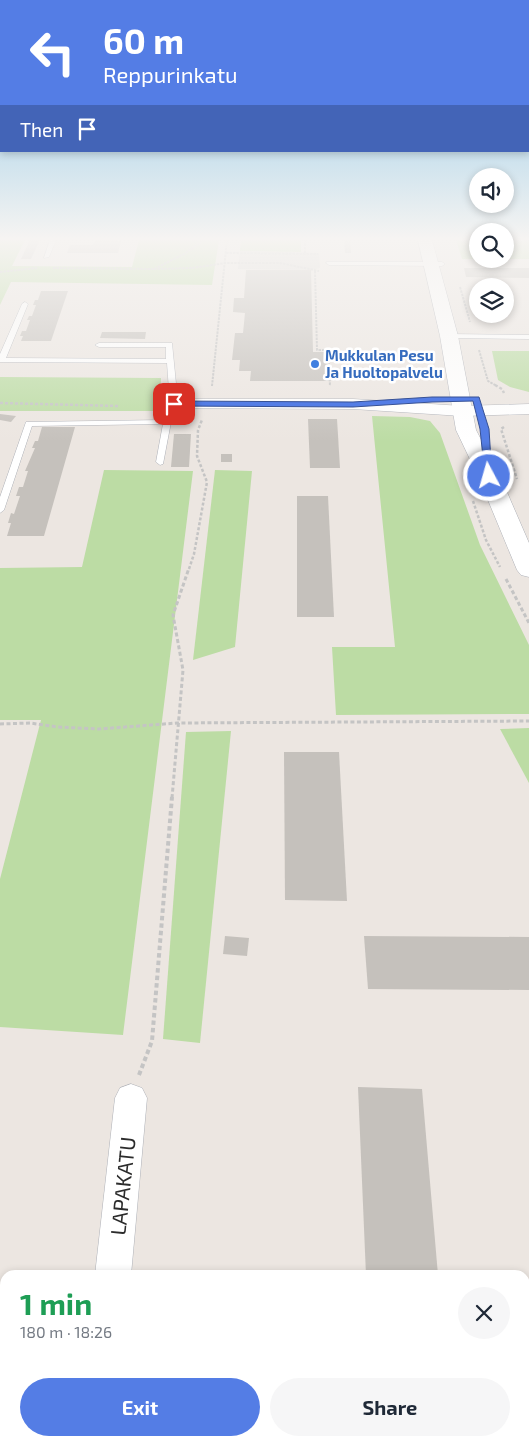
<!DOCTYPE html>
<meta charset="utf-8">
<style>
:root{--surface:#fff;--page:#f6f6f7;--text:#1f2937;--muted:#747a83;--accent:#547de5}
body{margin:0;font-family:"Exo 2",sans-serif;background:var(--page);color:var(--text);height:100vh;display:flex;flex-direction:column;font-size:19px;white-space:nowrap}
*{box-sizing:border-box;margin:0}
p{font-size:16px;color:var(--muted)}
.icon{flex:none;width:28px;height:28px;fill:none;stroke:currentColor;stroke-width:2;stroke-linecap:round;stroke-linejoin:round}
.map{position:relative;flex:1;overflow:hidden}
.details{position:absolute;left:0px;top:1270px;width:530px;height:176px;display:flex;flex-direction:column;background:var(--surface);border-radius:15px 15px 0 0;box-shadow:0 2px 8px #0003}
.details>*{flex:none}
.hud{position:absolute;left:0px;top:0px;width:530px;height:152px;box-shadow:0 2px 8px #0003;background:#547de5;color:#fff;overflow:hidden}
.buttons{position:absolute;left:469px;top:168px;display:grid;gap:10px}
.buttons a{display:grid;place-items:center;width:45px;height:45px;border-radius:50%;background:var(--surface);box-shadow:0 2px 8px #0003;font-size:25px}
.pin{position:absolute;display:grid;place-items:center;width:42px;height:42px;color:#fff;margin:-21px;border-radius:10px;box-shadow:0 2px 8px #0006}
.me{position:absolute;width:55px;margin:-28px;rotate:354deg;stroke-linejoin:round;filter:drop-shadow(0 0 4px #0008)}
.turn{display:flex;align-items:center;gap:18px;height:105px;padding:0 20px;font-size:22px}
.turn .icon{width:65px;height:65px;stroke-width:2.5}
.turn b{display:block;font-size:35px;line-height:42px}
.then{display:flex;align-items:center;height:48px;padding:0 20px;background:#0003;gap:10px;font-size:19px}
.round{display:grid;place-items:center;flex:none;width:52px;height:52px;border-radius:26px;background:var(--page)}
.overview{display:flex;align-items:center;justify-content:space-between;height:85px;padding:0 20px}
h1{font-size:30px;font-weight:700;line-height:38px;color:#1e9e55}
.cta{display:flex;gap:10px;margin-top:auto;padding:10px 20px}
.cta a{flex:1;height:58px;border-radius:30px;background:var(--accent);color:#fff;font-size:20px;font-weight:700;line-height:58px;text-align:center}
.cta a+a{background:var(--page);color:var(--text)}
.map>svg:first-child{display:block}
.green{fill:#bcdca4}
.plaza{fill:#d9d6d3}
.building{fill:#c5c1bc}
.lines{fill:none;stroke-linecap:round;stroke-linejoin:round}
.service-casing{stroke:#adb0b7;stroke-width:1}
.minor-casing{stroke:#adb0b7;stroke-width:1}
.tertiary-casing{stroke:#adb0b7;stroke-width:1}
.path-far4{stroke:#c4c4c4;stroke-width:2;stroke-dasharray:2.5 1;stroke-linecap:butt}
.path-far3{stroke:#c4c4c4;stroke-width:2.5;stroke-dasharray:3 2;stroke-linecap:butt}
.path-far2{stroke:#c4c4c4;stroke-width:3;stroke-dasharray:4 2.5;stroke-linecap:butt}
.path-far1{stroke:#c4c4c4;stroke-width:4;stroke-dasharray:4.5 3;stroke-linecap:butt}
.path{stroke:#c4c4c4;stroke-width:5;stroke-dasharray:5.5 4;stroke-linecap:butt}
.service{fill:#fff;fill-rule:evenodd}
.minor{fill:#fff;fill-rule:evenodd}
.tertiary{fill:#fff;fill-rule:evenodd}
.route{fill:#547de5;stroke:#375195}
.shop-dot{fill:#3f7fe0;stroke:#fff;stroke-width:2}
.labels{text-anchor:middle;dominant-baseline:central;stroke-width:5;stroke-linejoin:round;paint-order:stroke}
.far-shop-label{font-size:15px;font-weight:bold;fill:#366cbe;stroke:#fff;text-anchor:start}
.near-street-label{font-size:21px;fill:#2c2c2c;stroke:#fff}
</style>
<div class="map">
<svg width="529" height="1446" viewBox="0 0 529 1446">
<rect width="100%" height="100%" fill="#ece6e1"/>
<g class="green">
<polygon points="0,240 25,240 12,266 132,267 139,240 219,240 212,285 11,282 0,305"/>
<polygon points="241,240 301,240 301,252 240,251"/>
<polygon points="456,240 477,240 478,259 505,259 505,240 529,240 529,259 462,259"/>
<polygon points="492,351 529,351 529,392 510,387 498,380"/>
<polygon points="0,377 161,378 160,411 0,411"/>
<polygon points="372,416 410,417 430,421 440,433 480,545 529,645 529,714 336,715 332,647 395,647"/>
<polygon points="104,470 193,471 123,1035 0,1027 0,879 41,720 0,720 0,568 82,567"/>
<polygon points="215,470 252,471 235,647 193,660"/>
<polygon points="529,728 529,783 500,729"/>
<polygon points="231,731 200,1043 163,1039 186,732"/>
<polygon points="0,1359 5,1359 5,1441 67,1441 67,1446 0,1446"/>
</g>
<polygon class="plaza" points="240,251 319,253 320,268 311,270 238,269"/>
<g class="building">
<polygon points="30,240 40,240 31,259 21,259"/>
<polygon points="95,240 121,241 118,253 67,253 70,245 93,245"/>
<polygon points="344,240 350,240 351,253 345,253"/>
<polygon points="464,268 529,268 529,278 466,277"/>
<polygon points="246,270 311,270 313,352 327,352 329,381 250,381 251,371 239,371 240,360 232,360 235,333 243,333 245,313 233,312 234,298 244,298"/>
<polygon points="41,291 68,291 51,341 21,341 23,336 20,336 22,331 26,331 30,320 27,320 29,316 32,316 36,305 33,305 35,300 38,300"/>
<polygon points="102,332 146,332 145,339 100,338"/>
<polygon points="0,414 16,416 11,422 0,420"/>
<polygon points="308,419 337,419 340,468 310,468"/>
<polygon points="42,427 75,427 44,536 7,536 11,523 8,523 11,513 14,514 20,496 16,496 19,487 23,487 28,471 25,471 35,448 32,448 35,441 38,441"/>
<polygon points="174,434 191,434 189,467 171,467"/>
<rect x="221" y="454" width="11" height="8"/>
<polygon points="297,496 328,496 334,617 297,617"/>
<polygon points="284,752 339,752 347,901 285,900"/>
<polygon points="225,936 249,938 247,956 223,954"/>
<polygon points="364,936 529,937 529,990 368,989"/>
<polygon points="358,1087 422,1089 438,1275 366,1275"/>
<polygon points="373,1441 453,1441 454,1446 373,1446"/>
</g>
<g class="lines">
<g class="service-casing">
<g id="service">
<polygon points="50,240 56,240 49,257 44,258"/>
<polygon points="327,262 442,262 445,264 442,266 329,265 326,263"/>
<polygon points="25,302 28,304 6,358 166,359 166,347 99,347 95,345 99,343 172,343 178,404 171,422 163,464 160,465 156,462 163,424 32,426 4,510 0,513 0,497 26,422 164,420 170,404 167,363 0,362 0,354 22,304"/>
<polygon points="446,334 529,335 529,339 449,338 445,336"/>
</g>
</g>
<g class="minor-casing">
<g id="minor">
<polygon points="174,399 353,399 462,406 529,404 529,414 462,416 353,409 168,408 166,404 168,400"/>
<polygon points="131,1084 142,1088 147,1098 131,1275 95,1275 115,1098 120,1088"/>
<rect x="94" y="1441" width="40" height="5"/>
</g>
</g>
<g class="tertiary-casing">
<polygon id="tertiary" points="418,240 432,240 458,336 476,430 500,476 529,543 529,577 521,575 517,570 478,476 456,430 440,336"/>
</g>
<g class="path-far4">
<polyline points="305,240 305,254"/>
<polyline points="347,240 348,251"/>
<polyline points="226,253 318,254"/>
<polyline points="53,268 154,269 184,254 204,240"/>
<polyline points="154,269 192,268 226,263 280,263 319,271"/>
<polyline points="315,271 317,350 328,350 330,386"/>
<polyline points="0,272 37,268"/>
<polyline points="460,287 470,322"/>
<polyline points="479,350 488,381 497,386"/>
<polyline points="212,386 227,240"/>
</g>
<g class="path-far3">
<polyline points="495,385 502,389 504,393"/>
<polyline points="0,403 118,406"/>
<polyline points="504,427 501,429 517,479"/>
<polyline points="473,501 486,540 500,567"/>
<polyline points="189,569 194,554 207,482 197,456 198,430 202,420"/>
</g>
<g class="path-far2">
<polyline points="506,579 529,623"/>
<polyline points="0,724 30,723 58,727 99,729 177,723 529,721"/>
<polyline points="172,798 183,670 173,615 189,568"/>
</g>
<polyline class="path-far1" points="139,1075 152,1041 172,797"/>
<polyline class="path" points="0,1326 5,1326"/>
<use href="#service" class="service"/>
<use href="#minor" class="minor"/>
<use href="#tertiary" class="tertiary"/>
</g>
<linearGradient id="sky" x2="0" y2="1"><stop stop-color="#7ec0e5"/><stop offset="0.54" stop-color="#f6f4f2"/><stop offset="1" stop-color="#f6f4f2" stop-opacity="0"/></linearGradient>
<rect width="529" height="442" fill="url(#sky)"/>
<polygon class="route" points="432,397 479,397 489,429 492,477 485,476 480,429 473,401 432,402 353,407 174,406 170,404 174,401 353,402"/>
<circle class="shop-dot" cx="315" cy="364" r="5"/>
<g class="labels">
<g class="far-shop-label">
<text x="325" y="355">Mukkulan Pesu<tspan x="325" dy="17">Ja Huoltopalvelu</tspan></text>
</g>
<g class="near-street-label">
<text transform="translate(122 1186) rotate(-84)">LAPAKATU</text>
</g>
</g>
</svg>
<div class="buttons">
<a><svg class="icon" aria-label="sound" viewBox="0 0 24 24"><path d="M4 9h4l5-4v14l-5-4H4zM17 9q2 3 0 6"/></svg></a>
<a><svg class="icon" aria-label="search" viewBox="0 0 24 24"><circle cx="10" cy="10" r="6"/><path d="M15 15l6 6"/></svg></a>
<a><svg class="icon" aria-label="layers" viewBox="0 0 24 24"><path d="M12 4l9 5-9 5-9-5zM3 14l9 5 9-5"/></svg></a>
</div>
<div class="pin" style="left:174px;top:404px;background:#d93025"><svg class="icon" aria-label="arrive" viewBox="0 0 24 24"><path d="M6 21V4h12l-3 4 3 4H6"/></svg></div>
<svg class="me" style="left:489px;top:476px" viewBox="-20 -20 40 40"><circle r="17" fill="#547de5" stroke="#fff" stroke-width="3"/><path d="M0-11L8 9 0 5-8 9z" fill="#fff"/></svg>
<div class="hud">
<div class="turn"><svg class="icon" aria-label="left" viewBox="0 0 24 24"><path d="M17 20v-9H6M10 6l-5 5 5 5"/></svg><div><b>60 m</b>Reppurinkatu</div></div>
<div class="then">Then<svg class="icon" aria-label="arrive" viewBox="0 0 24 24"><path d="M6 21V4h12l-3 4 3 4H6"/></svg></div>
</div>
<section class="details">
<div class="overview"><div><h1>1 min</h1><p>180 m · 18:26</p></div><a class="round"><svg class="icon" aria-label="close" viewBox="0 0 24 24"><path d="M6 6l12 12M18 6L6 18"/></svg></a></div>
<div class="cta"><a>Exit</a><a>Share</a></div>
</section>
</div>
